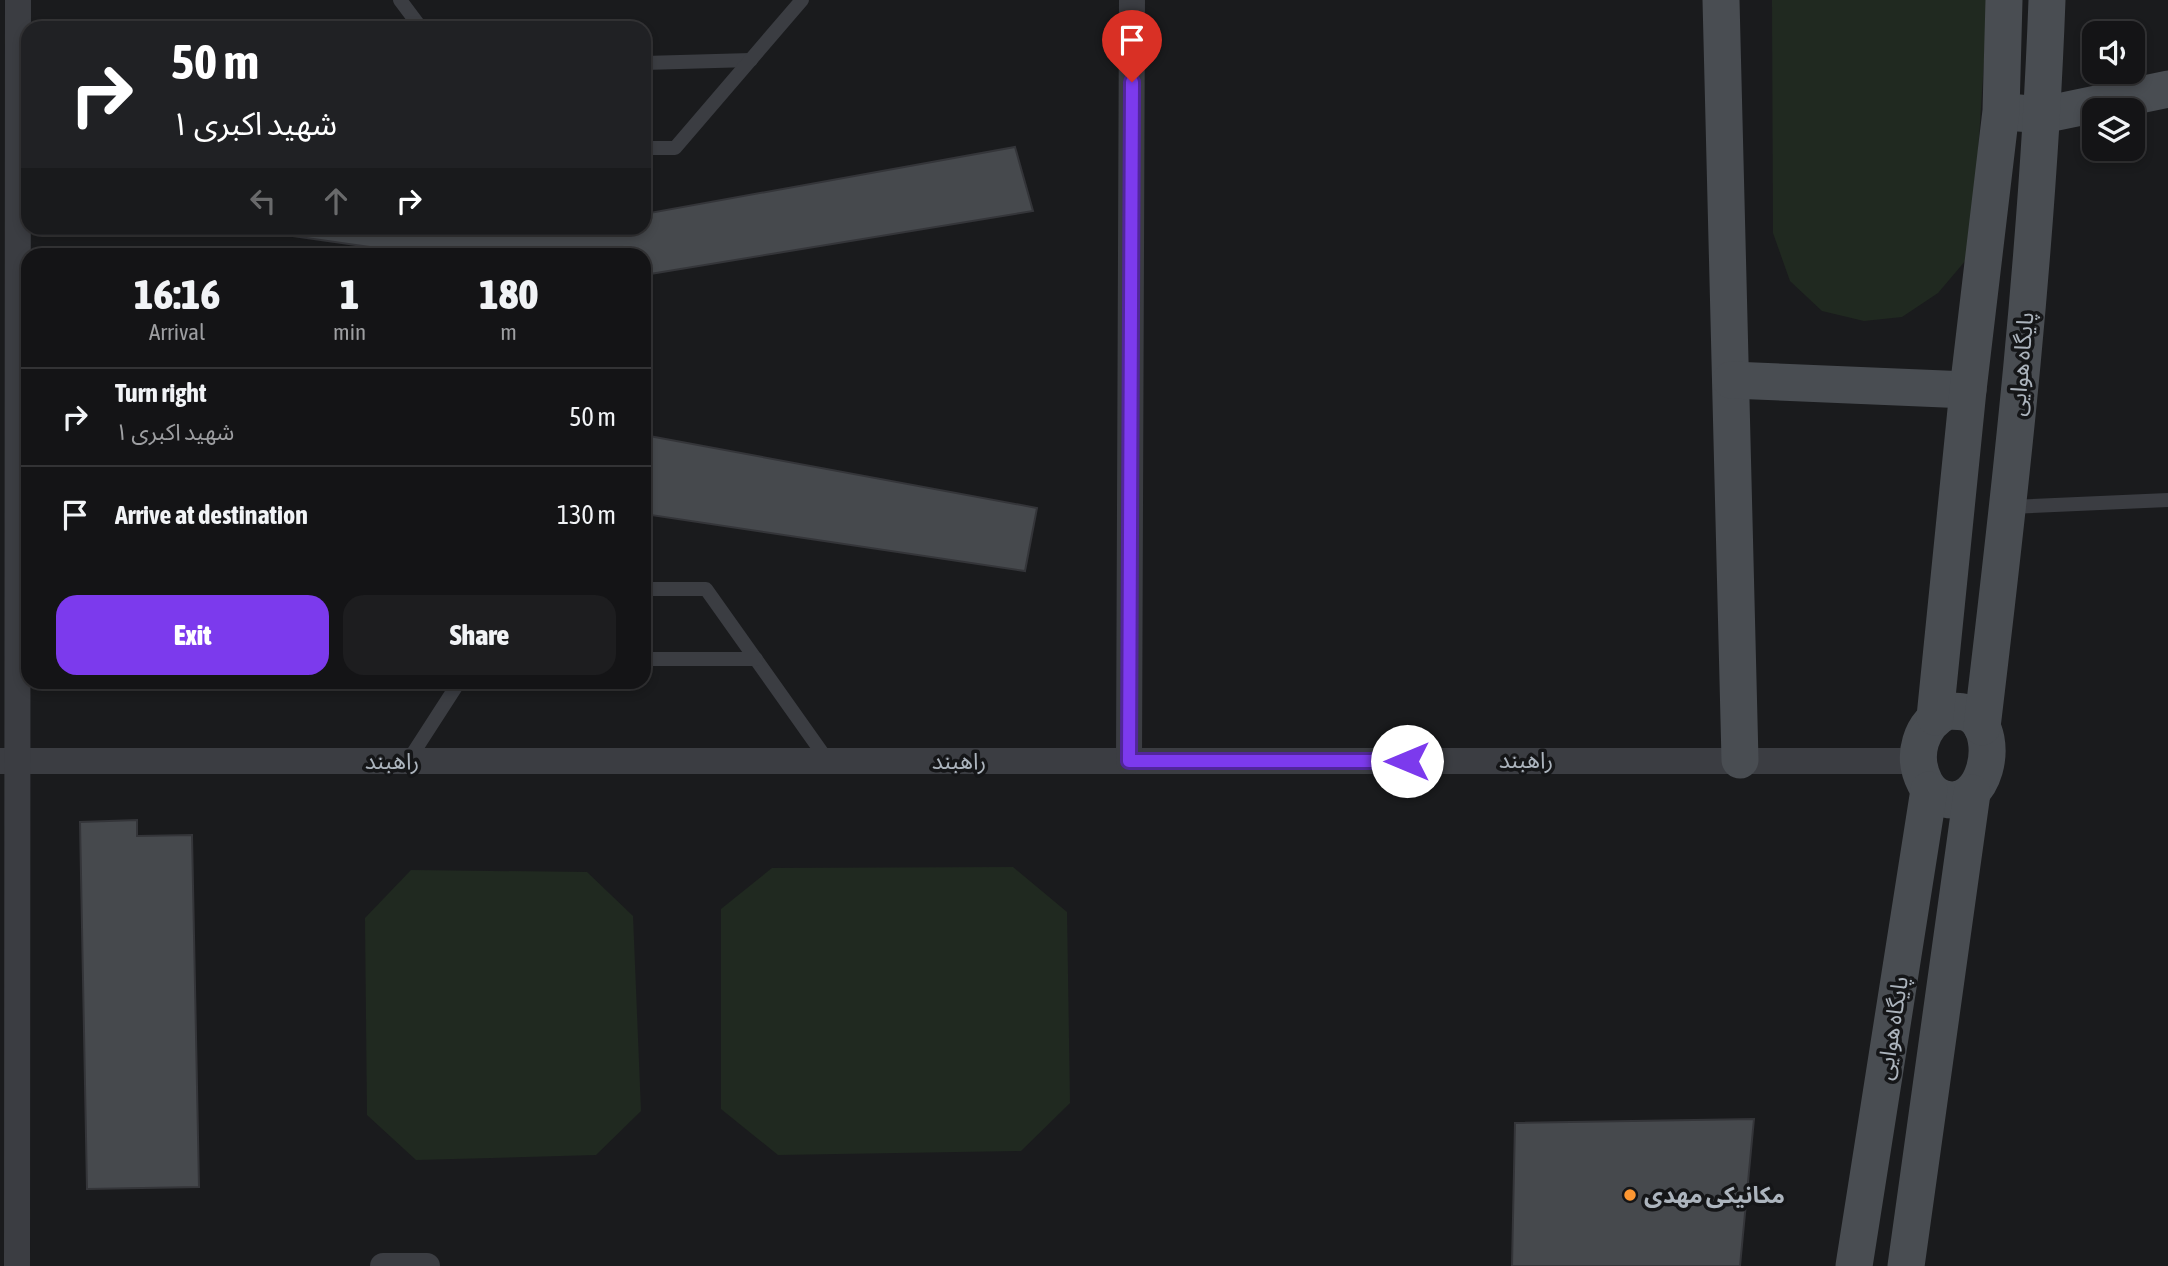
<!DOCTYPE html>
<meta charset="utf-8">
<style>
:root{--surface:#141416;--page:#1d1d1f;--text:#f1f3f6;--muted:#9d9ea1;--line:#333335;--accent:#7c3aed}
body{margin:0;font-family:"Asap Condensed","Noto Sans Arabic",sans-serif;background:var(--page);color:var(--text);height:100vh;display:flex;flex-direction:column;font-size:26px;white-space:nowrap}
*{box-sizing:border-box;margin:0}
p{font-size:23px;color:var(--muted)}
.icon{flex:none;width:38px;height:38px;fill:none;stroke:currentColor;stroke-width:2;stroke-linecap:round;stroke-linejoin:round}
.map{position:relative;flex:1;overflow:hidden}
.drawer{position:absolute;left:21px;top:248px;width:630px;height:441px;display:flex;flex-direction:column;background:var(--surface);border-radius:21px;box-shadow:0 4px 10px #0003,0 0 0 2px var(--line)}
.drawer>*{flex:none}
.guide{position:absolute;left:21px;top:21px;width:630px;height:214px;border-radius:21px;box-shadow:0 4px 10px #0003,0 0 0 2px var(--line);background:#202124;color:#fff;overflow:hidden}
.buttons{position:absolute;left:2082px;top:21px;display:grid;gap:14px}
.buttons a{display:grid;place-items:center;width:63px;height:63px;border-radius:14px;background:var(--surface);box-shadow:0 4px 10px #0003,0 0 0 2px var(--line);font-size:35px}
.pin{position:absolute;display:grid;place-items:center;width:60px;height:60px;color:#fff;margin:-72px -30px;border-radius:50% 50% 50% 0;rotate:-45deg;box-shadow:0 0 7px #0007}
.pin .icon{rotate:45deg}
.me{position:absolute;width:77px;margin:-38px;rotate:270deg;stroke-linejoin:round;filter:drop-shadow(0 0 5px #0008)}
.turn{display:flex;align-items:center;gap:24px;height:147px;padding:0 35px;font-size:32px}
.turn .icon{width:91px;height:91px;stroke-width:2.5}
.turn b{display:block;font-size:49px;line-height:60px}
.lanes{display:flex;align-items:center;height:66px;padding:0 35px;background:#0003;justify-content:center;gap:35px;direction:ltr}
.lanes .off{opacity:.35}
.eta{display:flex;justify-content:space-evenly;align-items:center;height:119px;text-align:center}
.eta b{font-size:42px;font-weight:800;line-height:49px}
.action{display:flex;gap:14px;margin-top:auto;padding:14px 35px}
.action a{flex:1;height:80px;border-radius:21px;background:var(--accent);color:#fff;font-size:28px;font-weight:800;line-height:80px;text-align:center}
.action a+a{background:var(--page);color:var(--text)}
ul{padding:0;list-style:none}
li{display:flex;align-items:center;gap:21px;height:98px;padding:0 35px;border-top:2px solid var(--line)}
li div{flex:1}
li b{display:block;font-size:26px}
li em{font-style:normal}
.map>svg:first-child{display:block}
.green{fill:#202920}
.building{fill:#46494d;stroke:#343539;stroke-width:2}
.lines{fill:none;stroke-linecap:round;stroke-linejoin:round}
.lane{stroke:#3b3d42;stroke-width:14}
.street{stroke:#3b3d42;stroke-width:26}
.secondary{stroke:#494d52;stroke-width:37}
.route-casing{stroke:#51269a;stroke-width:18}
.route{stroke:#7c3aed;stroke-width:12}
.poi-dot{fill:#fd9732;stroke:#151618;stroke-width:2.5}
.labels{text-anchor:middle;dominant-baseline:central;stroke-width:7;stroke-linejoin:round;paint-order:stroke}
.street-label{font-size:23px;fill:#acb4bd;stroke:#151618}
.poi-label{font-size:23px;font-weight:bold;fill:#acb4bd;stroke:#151618;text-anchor:start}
</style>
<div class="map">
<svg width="2168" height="1266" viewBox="0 0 2168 1266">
<rect width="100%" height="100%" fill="#1a1b1d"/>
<g class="green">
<polygon points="1772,0 1988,0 1977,169 1966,260 1938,293 1902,317 1864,321 1822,311 1790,281 1773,233"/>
<polygon points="1013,867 1067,912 1070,1103 1021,1151 778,1155 721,1109 721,909 772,868"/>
<polygon points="411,870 587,872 633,916 641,1111 596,1155 416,1160 367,1115 365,918"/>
</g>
<g class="building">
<polygon points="1015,147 1033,211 644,275 644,256 433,256 236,228 644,228 644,214"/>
<polygon points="644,435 1037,508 1025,571 644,514"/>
<polygon points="137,820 137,836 192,835 199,1187 87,1189 80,822"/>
<polygon points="1754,1119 1740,1266 1512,1266 1515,1123"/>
</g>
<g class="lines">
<g class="lane">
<polyline points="400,0 421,28"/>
<polyline points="644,63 751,60"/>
<polyline points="644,148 675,148 802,0"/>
<polyline points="2009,507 2168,500"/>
<polyline points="644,589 706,589 828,761"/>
<polyline points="644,659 756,659"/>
<polyline points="408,761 459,682"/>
</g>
<g class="street">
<polyline points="0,761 1918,761"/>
<polyline points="1129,761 1132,0"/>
<polyline points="17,1266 18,0"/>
<polyline points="383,1266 427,1266"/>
</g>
<g class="secondary">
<polyline points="1721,0 1740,760"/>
<polyline points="2019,113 2043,115 2168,89"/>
<polyline points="1731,380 1968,390"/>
<path d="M1947,711C1956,711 1966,711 1973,716C2001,737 1985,809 1945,799C1936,797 1930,792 1925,783C1911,756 1920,724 1947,711Z"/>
<polyline points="1935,717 1968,390 2001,111 2004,0"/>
<path d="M1982,727C2011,486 2038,243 2047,0"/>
<polyline points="1854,1266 1929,790"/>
<polyline points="1906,1266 1972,793"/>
</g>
</g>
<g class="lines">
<g class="route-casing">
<polyline id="route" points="1132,82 1129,761 1407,761"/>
</g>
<use href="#route" class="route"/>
</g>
<circle class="poi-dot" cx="1630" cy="1195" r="7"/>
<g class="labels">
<g class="street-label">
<text transform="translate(2021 364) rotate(-85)">پایگاه هوایی</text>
<text x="1526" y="760">راهبند</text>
<text x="392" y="761">راهبند</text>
<text x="959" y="761">راهبند</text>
<text transform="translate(1892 1028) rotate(-81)">پایگاه هوایی</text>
</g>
<g class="poi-label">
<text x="1644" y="1195">مکانیکی مهدی</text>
</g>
</g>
</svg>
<div class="buttons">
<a><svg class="icon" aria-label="sound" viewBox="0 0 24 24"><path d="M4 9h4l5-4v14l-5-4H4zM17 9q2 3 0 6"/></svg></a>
<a><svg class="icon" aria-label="layers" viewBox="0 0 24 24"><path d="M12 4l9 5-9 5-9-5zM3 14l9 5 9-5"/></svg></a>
</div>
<div class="pin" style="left:1132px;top:82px;background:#d93025"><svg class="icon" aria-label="arrive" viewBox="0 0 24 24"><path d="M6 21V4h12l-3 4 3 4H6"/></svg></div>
<svg class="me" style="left:1407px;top:761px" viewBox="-20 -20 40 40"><circle r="19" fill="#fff"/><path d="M0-13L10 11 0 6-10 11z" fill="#7c3aed"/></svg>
<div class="guide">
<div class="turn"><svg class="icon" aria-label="right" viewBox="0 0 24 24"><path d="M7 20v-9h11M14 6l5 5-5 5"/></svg><div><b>50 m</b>شهید اکبری ۱</div></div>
<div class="lanes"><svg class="icon off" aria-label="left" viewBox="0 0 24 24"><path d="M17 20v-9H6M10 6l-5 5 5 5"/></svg><svg class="icon off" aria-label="ahead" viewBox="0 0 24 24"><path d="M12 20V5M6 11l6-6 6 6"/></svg><svg class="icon" aria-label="right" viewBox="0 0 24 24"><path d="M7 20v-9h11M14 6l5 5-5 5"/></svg></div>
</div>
<section class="drawer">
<div class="eta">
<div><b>16:16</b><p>Arrival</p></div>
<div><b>1</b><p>min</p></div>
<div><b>180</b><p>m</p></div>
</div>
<ul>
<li><svg class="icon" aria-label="right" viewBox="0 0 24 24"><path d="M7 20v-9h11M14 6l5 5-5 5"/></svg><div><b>Turn right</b><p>شهید اکبری ۱</p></div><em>50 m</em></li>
<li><svg class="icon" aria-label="arrive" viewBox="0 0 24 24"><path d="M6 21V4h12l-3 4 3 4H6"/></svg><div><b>Arrive at destination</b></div><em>130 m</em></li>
</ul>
<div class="action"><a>Exit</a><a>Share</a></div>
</section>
</div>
